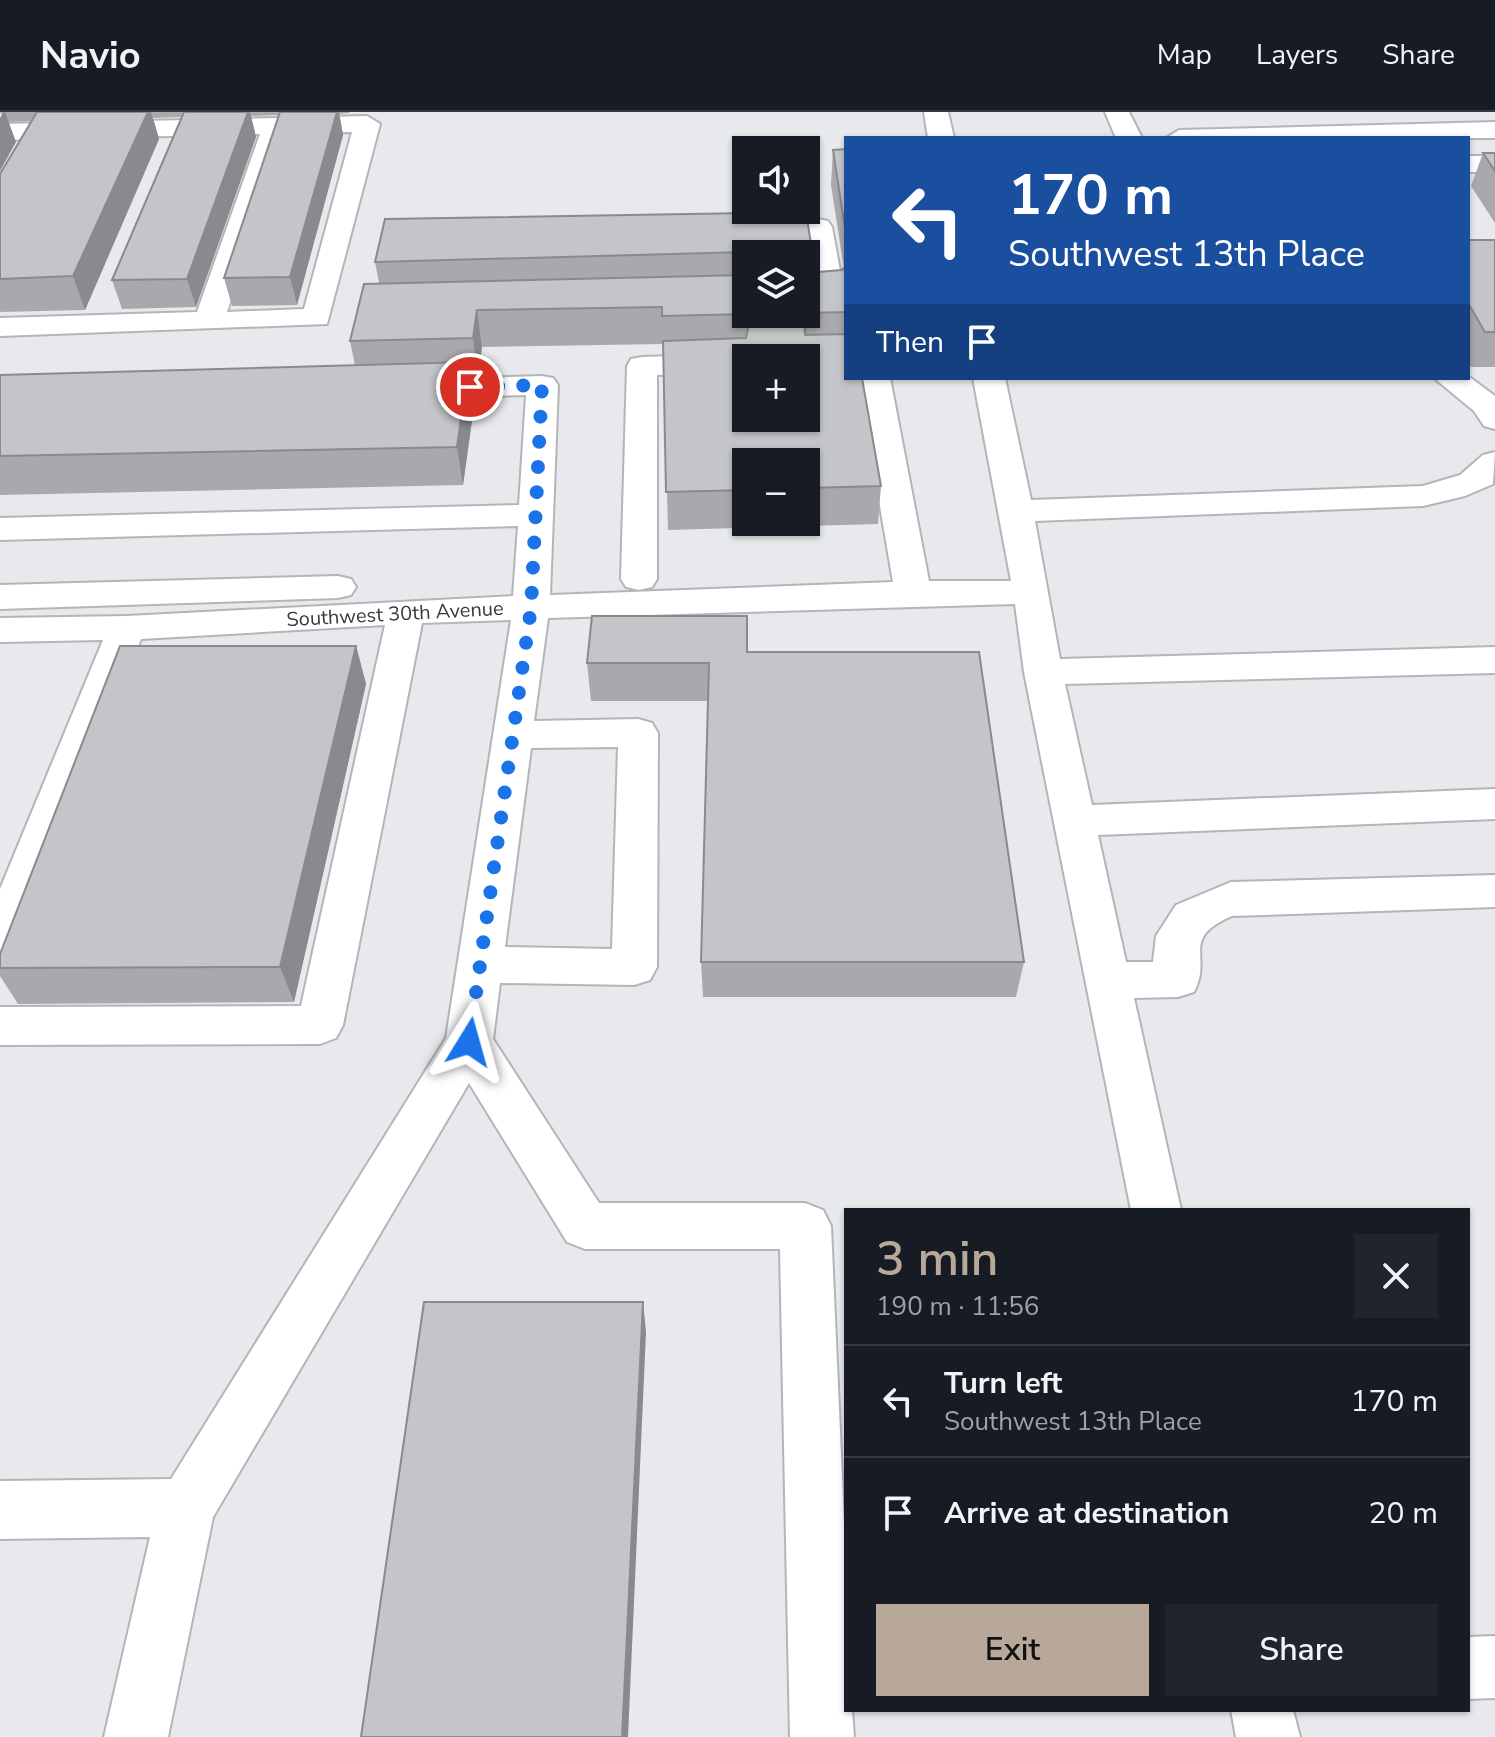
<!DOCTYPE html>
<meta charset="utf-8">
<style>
:root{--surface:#171b24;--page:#20242c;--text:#f1f3f6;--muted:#9ea1a6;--line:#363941;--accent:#b8a89a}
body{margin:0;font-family:"Nunito Sans",sans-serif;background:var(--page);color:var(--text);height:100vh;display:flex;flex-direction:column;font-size:30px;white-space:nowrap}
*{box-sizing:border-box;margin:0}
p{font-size:26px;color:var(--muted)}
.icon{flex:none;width:44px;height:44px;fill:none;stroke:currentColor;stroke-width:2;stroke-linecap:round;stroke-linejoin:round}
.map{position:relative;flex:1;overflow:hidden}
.sheet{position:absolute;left:844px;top:1096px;width:626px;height:504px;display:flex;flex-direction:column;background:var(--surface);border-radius:0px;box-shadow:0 2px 6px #0004}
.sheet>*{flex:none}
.guide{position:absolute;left:844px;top:24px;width:626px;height:244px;border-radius:0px;box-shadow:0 2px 6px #0004;background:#1a4fa0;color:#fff;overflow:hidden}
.fabs{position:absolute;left:732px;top:24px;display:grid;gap:16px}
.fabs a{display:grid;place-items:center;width:88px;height:88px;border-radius:0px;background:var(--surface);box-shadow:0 2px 6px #0004;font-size:40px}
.pin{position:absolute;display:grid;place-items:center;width:68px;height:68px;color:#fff;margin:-34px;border:4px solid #fff;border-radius:50%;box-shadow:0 2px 8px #0007}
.me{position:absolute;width:88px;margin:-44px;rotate:8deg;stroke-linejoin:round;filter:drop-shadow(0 0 6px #0008)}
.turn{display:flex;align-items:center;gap:28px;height:168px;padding:0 32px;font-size:36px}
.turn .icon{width:104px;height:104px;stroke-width:2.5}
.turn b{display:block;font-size:56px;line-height:68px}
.then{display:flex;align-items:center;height:76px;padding:0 32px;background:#0003;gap:16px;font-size:30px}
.round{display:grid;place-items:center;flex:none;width:84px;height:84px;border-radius:0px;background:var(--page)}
.head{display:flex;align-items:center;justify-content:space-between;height:136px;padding:0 32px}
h1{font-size:48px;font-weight:600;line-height:60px;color:var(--accent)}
.action{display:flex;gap:16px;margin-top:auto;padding:16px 32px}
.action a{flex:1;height:92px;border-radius:0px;background:var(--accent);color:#111;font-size:32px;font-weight:600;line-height:92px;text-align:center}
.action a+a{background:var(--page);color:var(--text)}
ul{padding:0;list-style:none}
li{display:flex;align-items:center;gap:24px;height:112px;padding:0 32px;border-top:2px solid var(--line)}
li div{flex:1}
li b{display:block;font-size:30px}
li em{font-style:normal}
header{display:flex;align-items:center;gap:48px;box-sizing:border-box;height:112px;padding:0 40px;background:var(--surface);border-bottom:2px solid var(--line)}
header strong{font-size:38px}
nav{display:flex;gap:44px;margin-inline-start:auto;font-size:28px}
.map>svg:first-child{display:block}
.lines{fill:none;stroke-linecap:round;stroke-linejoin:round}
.minor-casing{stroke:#b3b5b8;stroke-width:4}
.minor{fill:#fff;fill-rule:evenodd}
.wall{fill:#a9a9ad;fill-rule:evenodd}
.shaded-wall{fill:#898a8d}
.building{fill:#c4c5c9;stroke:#898a8d;stroke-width:2;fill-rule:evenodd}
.route{stroke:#1a73e8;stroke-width:14;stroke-dasharray:0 25.2}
.labels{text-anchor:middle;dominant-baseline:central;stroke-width:7;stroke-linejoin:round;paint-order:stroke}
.street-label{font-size:20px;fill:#39393b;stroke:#fff}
</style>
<header>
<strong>Navio</strong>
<nav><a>Map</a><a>Layers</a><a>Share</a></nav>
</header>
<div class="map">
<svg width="1495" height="1625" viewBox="0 0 1495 1625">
<rect width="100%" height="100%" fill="#e7e9ec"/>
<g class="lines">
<g class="minor-casing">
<g id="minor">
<polygon points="924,0 948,0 954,26 928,26"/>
<polygon points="1105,0 1129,0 1142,26 1116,26"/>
<path d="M367,4L380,12L327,212L0,224V206L197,200L260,22L0,28V12ZM352,20L304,197L227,200L285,21Z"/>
<polygon points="1495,10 1495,26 1166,26 1179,18"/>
<rect x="1468" y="44" width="27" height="16"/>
<polygon points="818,107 828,109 832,115 845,186 840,192 806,195 806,177 814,177 806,124 738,123 734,117 738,111 748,109"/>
<polygon points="746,242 758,246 746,246 746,260 657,263 657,467 652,475 639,478 626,475 621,467 627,254 631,247 642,245"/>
<path d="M542,264L553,266L558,273L550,483L893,470L858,266H890L929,469H1011L973,266H1005L1031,388L1423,374L1460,363L1483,343L1495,340L1493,372L1465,384L1423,394L1035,409L1060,547L1495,535V561L1065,572L1092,693L1495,677V707L1098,723L1126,850H1153L1156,824L1176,793L1231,770L1495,763V795L1232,804C1179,827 1213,844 1194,880L1178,885L1134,886L1181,1098H1131L1024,560L1015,492L548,506L534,609L638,607L652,611L658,621L657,855L650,868L634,873L500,871L493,927L599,1091H805L823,1098L831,1114L846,1456V1598H852L854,1625H790L780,1137H585L567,1130L469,971L213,1405L168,1625H104L150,1425L0,1427V1369L171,1367L446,926L511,508L422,511L343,913L336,926L320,932L0,933V895L301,894L385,513L141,527L22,830L16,842L0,847V777L103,528L0,530V506L127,504L513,484L518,414L0,428V406L519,393L526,283L414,286L403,284L398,277L403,270L414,268ZM618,635L612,837L505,835L531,636Z"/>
<polygon points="1468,264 1495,284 1495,317 1484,314 1474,299 1434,266"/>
<polygon points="338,464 351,467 356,475 351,483 338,486 0,497 0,473"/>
<polygon points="1495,1524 1495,1586 1468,1587 1468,1525"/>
<polygon points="1231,1598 1293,1598 1300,1625 1236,1625"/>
</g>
</g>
<use href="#minor" class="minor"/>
</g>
<g class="wall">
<polygon points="0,0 350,0 349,1 339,2 343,23 297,193 232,194 224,166 279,3 251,4 256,25 196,195 122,197 112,168 182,5 153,6 159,27 85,198 0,200 0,62 32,9 8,10 16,30"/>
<path d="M846,37V266L881,374L878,412L668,418L663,232L482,235L478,263H471L475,287L463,373L0,383V263L355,253L350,229L379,171L375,150L806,100L811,160L842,158L844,157L831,73L833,38ZM746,142L806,202H746ZM746,350H806V410H746Z"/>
<polygon points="1483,41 1495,41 1495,111 1471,74"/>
<polygon points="1468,128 1495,128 1495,255 1471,255 1468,250"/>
<polygon points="356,534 366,572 294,890 18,892 0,864 0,842"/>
<polygon points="747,540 1024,850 1016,885 703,885 701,850 708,589 591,589 587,551"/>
</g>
<g class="shaded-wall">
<polygon points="4,0 5,0 16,30 0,59 0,6"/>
<polygon points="148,0 151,0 159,27 85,198 73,164"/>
<polygon points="248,0 250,0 256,25 196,195 187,167"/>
<polygon points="337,0 339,0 343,23 297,193 290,165"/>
<polygon points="812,138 811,174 806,176 806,142 804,142 804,141"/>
<polygon points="477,198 482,235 478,263 473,226"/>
<polygon points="807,200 806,237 791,208 803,202 806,202"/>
<polygon points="469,250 475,287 463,373 457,335"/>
<polygon points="356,534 366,572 294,890 280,855"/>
<polygon points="643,1190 646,1220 628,1625 622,1625"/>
</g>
<g class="building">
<polygon points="37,0 148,0 73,164 0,167 0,62"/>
<polygon points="184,0 248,0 187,167 112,168"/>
<polygon points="280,0 337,0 290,165 224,166"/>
<polygon points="846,37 846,123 833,38"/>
<polygon points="1483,41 1495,41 1495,59"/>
<polygon points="806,100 812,138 804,141 804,142 746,142 746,140 375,150 385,107"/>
<polygon points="1468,128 1495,128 1495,220 1485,220 1468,191"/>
<polygon points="846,154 846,200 806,201 806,161 842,158"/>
<path d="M746,163V202H803L791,208L804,212L805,223L846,222V266H862L881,374L806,376V350H746V378L666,380L663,229L746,226L749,212L761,209L746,202L662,204V195L477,198L473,226L350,229L364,172ZM746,246H806V306H746Z"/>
<polygon points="469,250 457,335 0,344 0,263"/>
<polygon points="592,504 747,504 747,540 979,540 1024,850 701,850 709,551 587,551"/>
<polygon points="120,534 356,534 280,855 0,856 0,842"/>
<polygon points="424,1190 643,1190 622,1625 361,1625"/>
</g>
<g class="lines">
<polyline class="route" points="469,930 531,496 542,273 470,275"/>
</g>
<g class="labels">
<g class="street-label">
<text transform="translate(395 502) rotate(-3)">Southwest 30th Avenue</text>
</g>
</g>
</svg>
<div class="fabs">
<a><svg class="icon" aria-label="sound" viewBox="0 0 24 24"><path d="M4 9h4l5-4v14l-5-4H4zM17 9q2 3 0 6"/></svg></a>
<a><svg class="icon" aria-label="layers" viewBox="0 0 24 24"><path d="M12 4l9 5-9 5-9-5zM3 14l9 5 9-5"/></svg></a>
<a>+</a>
<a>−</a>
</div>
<div class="pin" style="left:470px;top:275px;background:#d93025"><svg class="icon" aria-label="arrive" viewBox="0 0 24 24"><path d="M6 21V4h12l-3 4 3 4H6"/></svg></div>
<svg class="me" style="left:469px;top:930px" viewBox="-20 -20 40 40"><path d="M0-17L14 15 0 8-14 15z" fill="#1a73e8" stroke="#fff" stroke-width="4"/></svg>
<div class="guide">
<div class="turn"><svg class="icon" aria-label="left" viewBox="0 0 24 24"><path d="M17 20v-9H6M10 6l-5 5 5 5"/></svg><div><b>170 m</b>Southwest 13th Place</div></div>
<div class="then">Then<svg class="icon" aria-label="arrive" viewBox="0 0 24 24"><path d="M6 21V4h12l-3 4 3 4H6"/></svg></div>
</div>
<section class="sheet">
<div class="head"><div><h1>3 min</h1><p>190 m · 11:56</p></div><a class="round"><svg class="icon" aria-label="close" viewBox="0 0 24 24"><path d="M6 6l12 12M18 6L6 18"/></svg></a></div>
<ul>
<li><svg class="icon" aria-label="left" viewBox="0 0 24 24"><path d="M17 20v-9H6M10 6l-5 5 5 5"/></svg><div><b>Turn left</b><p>Southwest 13th Place</p></div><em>170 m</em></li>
<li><svg class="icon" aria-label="arrive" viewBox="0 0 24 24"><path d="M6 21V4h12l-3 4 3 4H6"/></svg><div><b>Arrive at destination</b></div><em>20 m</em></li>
</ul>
<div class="action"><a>Exit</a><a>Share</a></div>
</section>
</div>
